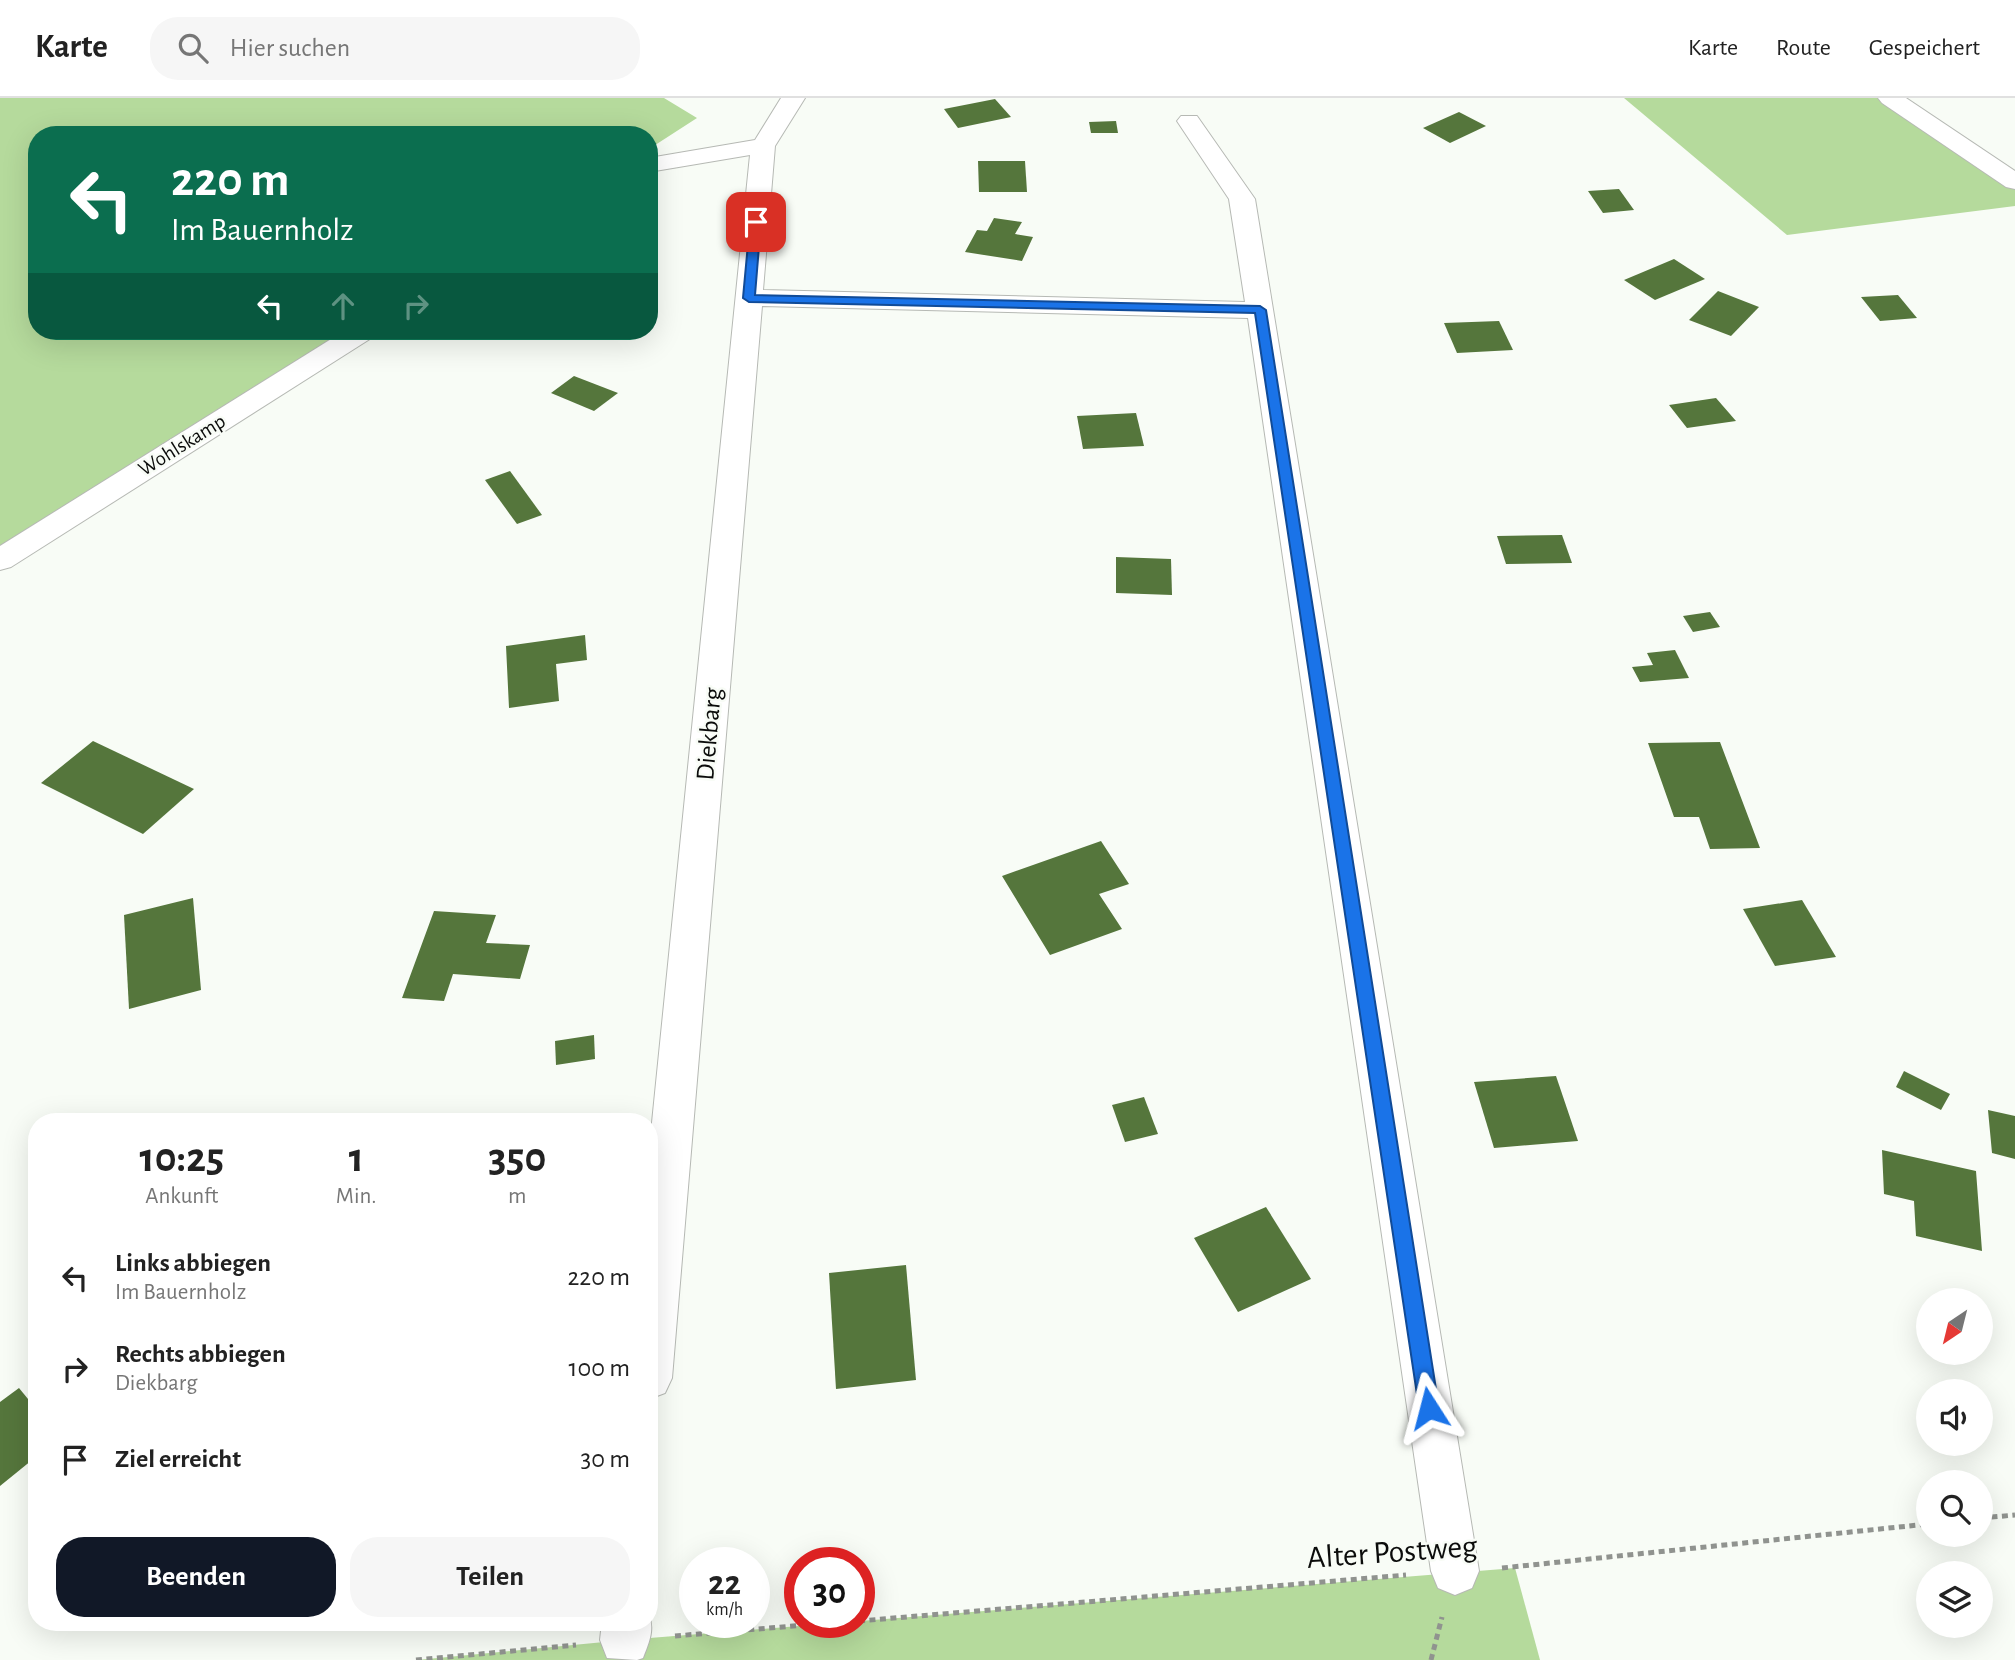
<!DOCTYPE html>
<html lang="de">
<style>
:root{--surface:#fff;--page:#f6f6f6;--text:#222;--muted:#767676;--line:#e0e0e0;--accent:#111827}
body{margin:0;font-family:"Alegreya Sans",sans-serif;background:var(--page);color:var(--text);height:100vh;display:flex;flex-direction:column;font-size:26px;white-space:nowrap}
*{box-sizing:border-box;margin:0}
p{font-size:23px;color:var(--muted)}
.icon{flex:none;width:38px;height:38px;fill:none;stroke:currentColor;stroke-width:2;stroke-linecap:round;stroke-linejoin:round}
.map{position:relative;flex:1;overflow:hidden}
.side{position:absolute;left:28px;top:1015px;width:630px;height:518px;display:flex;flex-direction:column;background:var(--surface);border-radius:28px;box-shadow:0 7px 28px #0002}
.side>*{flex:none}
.guide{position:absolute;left:28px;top:28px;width:630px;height:214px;border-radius:28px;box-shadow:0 7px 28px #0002;background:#0b6e4f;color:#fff;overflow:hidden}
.needle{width:46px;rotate:215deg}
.buttons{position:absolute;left:1916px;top:1190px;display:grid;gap:14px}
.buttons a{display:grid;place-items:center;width:77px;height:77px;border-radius:50%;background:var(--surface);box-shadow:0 7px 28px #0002;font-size:35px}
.speed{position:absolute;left:679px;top:1449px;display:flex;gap:14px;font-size:35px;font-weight:700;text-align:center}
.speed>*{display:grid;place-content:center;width:91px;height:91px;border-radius:50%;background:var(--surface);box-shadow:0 7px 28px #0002;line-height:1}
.speed small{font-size:18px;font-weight:400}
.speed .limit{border:10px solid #d22;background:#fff;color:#111}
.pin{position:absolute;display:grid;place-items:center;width:60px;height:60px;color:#fff;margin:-30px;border-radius:14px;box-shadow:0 4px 10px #0006}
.me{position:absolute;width:77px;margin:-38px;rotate:351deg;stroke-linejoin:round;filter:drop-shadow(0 0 5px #0008)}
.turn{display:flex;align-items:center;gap:24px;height:147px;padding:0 28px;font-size:32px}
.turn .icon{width:91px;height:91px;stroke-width:2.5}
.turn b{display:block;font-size:49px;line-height:60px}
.lanes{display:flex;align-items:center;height:66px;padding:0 28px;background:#0003;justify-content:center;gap:35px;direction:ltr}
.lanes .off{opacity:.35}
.eta{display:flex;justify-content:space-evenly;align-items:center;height:119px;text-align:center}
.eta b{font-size:42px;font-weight:700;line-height:49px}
.button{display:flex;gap:14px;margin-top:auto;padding:14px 28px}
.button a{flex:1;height:80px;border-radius:28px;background:var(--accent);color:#fff;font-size:28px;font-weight:700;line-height:80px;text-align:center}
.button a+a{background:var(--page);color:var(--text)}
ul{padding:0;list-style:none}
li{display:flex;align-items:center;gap:21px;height:91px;padding:0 28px}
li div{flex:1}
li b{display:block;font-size:26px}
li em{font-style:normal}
header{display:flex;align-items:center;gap:42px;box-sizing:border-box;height:98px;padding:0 35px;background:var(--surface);border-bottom:2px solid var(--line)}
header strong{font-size:33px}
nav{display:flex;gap:38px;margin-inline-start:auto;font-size:24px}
.search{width:490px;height:63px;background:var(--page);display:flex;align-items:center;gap:18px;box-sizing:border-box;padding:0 24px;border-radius:28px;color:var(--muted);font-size:26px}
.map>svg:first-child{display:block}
.forest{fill:#b5da9c}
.building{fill:#55763c}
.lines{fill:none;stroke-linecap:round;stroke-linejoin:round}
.minor-casing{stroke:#b6b9b4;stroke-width:2}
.path{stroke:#90938f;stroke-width:5;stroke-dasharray:6 4.5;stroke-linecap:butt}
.minor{fill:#fff;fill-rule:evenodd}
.route{fill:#1a73e8;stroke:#114b97;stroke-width:2}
.labels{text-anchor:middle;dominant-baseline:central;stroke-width:5;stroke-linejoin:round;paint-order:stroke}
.far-street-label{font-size:21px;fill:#0b0c0b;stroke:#f8fcf6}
.street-label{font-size:26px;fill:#0b0c0b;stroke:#f8fcf6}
.near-street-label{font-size:32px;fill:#0b0c0b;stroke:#f8fcf6}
</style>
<header>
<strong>Karte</strong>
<div class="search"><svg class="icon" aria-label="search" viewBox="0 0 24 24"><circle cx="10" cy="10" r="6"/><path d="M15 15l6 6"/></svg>Hier suchen</div>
<nav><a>Karte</a><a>Route</a><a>Gespeichert</a></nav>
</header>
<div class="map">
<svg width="2015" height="1562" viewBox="0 0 2015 1562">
<rect width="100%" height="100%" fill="#f8fcf6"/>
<g class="forest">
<polygon points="0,0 664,0 697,20 649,51 649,37 37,37 37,233 363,233 0,462"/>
<polygon points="1624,0 1890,0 2015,84 2015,108 1787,137"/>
<polygon points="1515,1470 1540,1562 417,1562 625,1542"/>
</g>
<g class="building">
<polygon points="995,1 1011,19 958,30 944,11"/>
<polygon points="1459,14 1486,28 1450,45 1423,30"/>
<polygon points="1116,23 1118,35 1091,35 1089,24"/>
<polygon points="978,63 1025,63 1027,94 979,94"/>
<polygon points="1619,91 1634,112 1603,115 1588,93"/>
<polygon points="994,120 1022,124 1015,136 1033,139 1022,163 965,154 977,132 987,133"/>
<polygon points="1674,161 1705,181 1655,202 1624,182"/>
<polygon points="1718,193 1759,209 1731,238 1689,222"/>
<polygon points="1898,197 1917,220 1880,223 1861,199"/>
<polygon points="1499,223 1513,252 1457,255 1444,225"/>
<polygon points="574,278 618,295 594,313 551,295"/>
<polygon points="1716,300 1736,323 1687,330 1669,307"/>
<polygon points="1136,315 1144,348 1083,351 1077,318"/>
<polygon points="510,373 542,417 517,426 485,382"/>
<polygon points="1562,437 1572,465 1506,466 1497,438"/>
<polygon points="1116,459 1171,461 1172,497 1116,495"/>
<polygon points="1710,514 1720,529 1693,534 1683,518"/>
<polygon points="585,537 587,562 556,566 559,603 509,610 506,548"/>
<polygon points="1675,552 1689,580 1640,584 1632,569 1653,567 1647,555"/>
<polygon points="93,643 194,691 143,736 41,685"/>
<polygon points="1720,644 1760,750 1710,751 1699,719 1674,719 1648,645"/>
<polygon points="1101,743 1129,786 1099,796 1122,831 1050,857 1002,778"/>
<polygon points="193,800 201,892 129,911 124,817"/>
<polygon points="1802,802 1836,859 1775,868 1743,811"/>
<polygon points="434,813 496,817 486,845 530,847 520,881 453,876 444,903 402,900"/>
<polygon points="594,937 595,961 556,967 555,943"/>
<polygon points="1904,973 1950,996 1941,1012 1896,989"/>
<polygon points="1556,978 1578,1043 1494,1050 1474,984"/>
<polygon points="1144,999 1158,1036 1125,1044 1112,1007"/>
<polygon points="1988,1012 2015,1018 2015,1061 1992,1055"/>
<polygon points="1882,1052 1976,1073 1982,1153 1916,1138 1914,1103 1884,1096"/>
<polygon points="1266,1109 1311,1181 1238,1214 1194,1140"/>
<polygon points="906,1167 916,1282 836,1291 829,1175"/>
<polygon points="19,1290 37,1312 37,1358 0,1388 0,1304"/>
</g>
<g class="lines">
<g class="minor-casing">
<g id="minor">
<polygon points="781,0 805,0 775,48 763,192 1245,204 1229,101 1177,23 1181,18 1197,18 1255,101 1479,1473 1472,1490 1455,1497 1438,1490 1431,1473 1248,220 762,208 672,1280 665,1295 649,1301 649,1054 750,57 649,74 649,60 755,42"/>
<polygon points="1878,0 1906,0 2015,73 2015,91 2006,89 1882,5"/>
<polygon points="344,233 377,233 373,239 11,469 0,472 0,448"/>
<path d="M649,1518C655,1532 648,1547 643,1560L637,1562L607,1560L600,1542L602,1524H649Z"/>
</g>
</g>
<g class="path">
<polyline points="1981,1420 2015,1417"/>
<polyline points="1502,1470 1928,1426"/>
<polyline points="859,1523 1406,1477"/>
<polyline points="675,1538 841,1524"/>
<polyline points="416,1562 576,1547"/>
<polyline points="1431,1562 1442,1519"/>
</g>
<use href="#minor" class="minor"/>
</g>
<polygon class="route" points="756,121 761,124 755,197 1260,208 1266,212 1439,1310 1436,1316 1429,1319 1422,1316 1419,1310 1255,215 749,204 743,200 750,124"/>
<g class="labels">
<g class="far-street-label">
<text transform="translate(182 347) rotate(-32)">Wohlskamp</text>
</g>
<g class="street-label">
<text transform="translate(709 636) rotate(-85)">Diekbarg</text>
</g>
<g class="near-street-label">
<text transform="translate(1392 1454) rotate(-4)">Alter Postweg</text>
</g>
</g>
</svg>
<div class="buttons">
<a><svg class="needle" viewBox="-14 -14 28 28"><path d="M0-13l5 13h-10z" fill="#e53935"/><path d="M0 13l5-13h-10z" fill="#767676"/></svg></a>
<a><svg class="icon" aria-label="sound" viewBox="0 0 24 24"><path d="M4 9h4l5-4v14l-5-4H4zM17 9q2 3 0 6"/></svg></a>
<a><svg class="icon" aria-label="search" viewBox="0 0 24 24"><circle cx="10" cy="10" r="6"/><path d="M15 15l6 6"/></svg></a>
<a><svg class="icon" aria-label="layers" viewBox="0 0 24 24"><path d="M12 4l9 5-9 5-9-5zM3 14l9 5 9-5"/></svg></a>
</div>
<div class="speed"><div>22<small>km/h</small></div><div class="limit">30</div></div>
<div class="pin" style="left:756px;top:124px;background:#d93025"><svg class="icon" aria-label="arrive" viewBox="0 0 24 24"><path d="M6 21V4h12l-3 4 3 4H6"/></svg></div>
<svg class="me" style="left:1429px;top:1310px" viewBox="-20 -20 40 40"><path d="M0-17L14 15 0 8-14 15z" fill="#1a73e8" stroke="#fff" stroke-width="4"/></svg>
<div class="guide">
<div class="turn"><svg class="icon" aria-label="left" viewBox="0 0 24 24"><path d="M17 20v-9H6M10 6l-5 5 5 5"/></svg><div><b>220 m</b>Im Bauernholz</div></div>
<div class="lanes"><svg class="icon" aria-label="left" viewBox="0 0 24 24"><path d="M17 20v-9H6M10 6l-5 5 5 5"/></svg><svg class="icon off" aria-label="ahead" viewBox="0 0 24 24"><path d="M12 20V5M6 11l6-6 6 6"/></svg><svg class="icon off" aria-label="right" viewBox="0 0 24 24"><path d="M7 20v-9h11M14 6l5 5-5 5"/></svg></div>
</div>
<section class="side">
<div class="eta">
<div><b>10:25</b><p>Ankunft</p></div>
<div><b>1</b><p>Min.</p></div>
<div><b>350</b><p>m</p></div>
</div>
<ul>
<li><svg class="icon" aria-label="left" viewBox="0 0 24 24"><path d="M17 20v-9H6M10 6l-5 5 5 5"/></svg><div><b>Links abbiegen</b><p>Im Bauernholz</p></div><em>220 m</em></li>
<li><svg class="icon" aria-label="right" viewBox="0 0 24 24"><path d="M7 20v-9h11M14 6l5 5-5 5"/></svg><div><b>Rechts abbiegen</b><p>Diekbarg</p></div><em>100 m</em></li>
<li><svg class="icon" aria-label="arrive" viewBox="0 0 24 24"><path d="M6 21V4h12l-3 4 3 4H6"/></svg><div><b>Ziel erreicht</b></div><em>30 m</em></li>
</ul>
<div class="button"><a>Beenden</a><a>Teilen</a></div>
</section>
</div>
